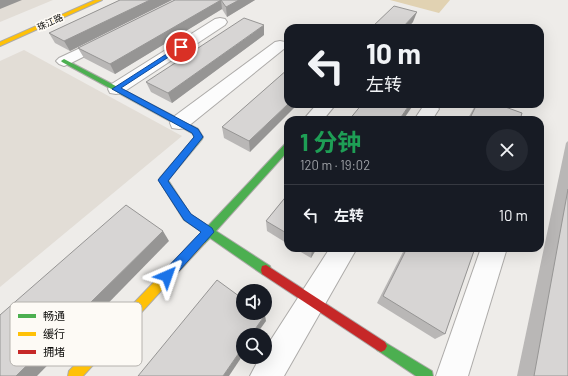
<!DOCTYPE html>
<html lang="zh">
<meta charset="utf-8">
<style>
:root{--surface:#171b24;--page:#242831;--text:#f1f3f6;--muted:#9ea1a6;--line:#363941}
body{margin:0;font-family:Barlow,"Noto Sans SC",sans-serif;background:var(--page);color:var(--text);height:100vh;display:flex;flex-direction:column;font-size:15px;white-space:nowrap}
*{box-sizing:border-box;margin:0}
p{font-size:13px;color:var(--muted)}
.icon{flex:none;width:22px;height:22px;fill:none;stroke:currentColor;stroke-width:2;stroke-linecap:round;stroke-linejoin:round}
.map{position:relative;flex:1;overflow:hidden}
.details{position:absolute;left:284px;top:116px;width:260px;height:136px;display:flex;flex-direction:column;background:var(--surface);border-radius:12px;box-shadow:0 4px 16px #0002}
.details>*{flex:none}
.hud{position:absolute;left:284px;top:24px;width:260px;height:84px;border-radius:12px;box-shadow:0 4px 16px #0002;background:#171b24;color:var(--text);overflow:hidden}
.controls{position:absolute;left:236px;top:284px;display:grid;gap:8px}
.controls a{display:grid;place-items:center;width:36px;height:36px;border-radius:50%;background:var(--surface);box-shadow:0 4px 16px #0002;font-size:20px}
.pin{position:absolute;display:grid;place-items:center;width:34px;height:34px;color:#fff;margin:-17px;border:2px solid #fff;border-radius:50%;box-shadow:0 1px 4px #0007}
.me{position:absolute;width:44px;margin:-22px;rotate:43deg;stroke-linejoin:round;filter:drop-shadow(0 0 3px #0008)}
.turn{display:flex;align-items:center;gap:14px;height:84px;padding:0 16px;font-size:18px}
.turn .icon{width:52px;height:52px;stroke-width:2.5}
.turn b{display:block;font-size:28px;line-height:34px}
.round{display:grid;place-items:center;flex:none;width:42px;height:42px;border-radius:21px;background:var(--page)}
.overview{display:flex;align-items:center;justify-content:space-between;height:68px;padding:0 16px}
h1{font-size:24px;font-weight:700;line-height:30px;color:#1e9e55}
ul{padding:0;list-style:none}
li{display:flex;align-items:center;gap:12px;height:60px;padding:0 16px;border-top:1px solid var(--line)}
li div{flex:1}
li b{display:block;font-size:15px}
li em{font-style:normal}
.map>svg:first-child{display:block}
.built{fill:#e2ddd6}
.green{fill:#e1d2b2}
.lines{fill:none;stroke-linecap:round;stroke-linejoin:round}
.street-casing{stroke:#adaba9;stroke-width:2}
.fast-casing{stroke:#adaba9;stroke-width:2}
.slow-casing{stroke:#adaba9;stroke-width:2}
.jam-casing{stroke:#adaba9;stroke-width:2}
.street{fill:#fcfcfc;fill-rule:evenodd}
.fast{fill:#4caf50;fill-rule:evenodd}
.slow{fill:#ffc107;fill-rule:evenodd}
.jam{fill:#c62828;fill-rule:evenodd}
.wall{fill:#b9b7b6}
.shaded-wall{fill:#969594}
.building{fill:#d7d5d4;stroke:#969594}
.route{fill:#1a73e8;stroke:#114b97}
.labels{text-anchor:middle;dominant-baseline:central;stroke-width:3.5;stroke-linejoin:round;paint-order:stroke}
.far-street-label{font-size:9px;fill:#0c0b09;stroke:#fdfaf5}
.key{fill:#fdfaf5;stroke:#b5b2ae;stroke-width:1}
.key-label{font-size:11px;fill:#0c0b09}
</style>
<div class="map">
<svg width="568" height="376" viewBox="0 0 568 376">
<rect width="100%" height="100%" fill="#eeece9"/>
<g class="built">
<polygon points="0,0 53,0 0,22"/>
<polygon points="24,50 182,136 0,287 0,61"/>
</g>
<polygon class="green" points="390,0 450,0 439,13"/>
<g class="lines">
<g class="street-casing">
<g id="street">
<polygon points="220,18 225,19 227,22 225,25 122,93 116,94 110,93 108,89 110,85 215,19"/>
<polygon points="108,35 113,36 115,39 113,42 69,64 64,66 59,64 56,61 59,58"/>
<polygon points="280,41 285,42 287,45 285,48 186,128 179,129 172,128 170,123 172,118 275,42"/>
<polygon points="317,104 336,104 323,120 303,120"/>
<polygon points="433,104 436,105 439,109 432,120 414,120 424,105"/>
<polygon points="330,248 357,248 284,376 250,376 260,357 265,357 265,349"/>
<polygon points="481,248 507,248 468,376 436,376"/>
</g>
</g>
<g class="fast-casing">
<g id="fast">
<polygon points="64,59 198,129 203,137 202,139 168,180 190,214 208,226 285,144 288,143 288,151 216,231 270,266 271,270 270,274 266,275 262,274 210,238 205,243 201,245 197,243 196,240 202,232 184,220 160,182 159,180 160,178 195,137 192,133 62,62 61,61"/>
<polygon points="381,340 432,371 433,376 416,376 377,350 375,346 377,342"/>
</g>
</g>
<g class="slow-casing">
<g id="slow">
<polygon points="95,0 102,0 0,46 0,42"/>
<polygon points="201,235 205,237 206,240 205,243 83,376 68,376 69,371 197,237"/>
</g>
</g>
<g class="jam-casing">
<polygon id="jam" points="266,265 385,342 387,346 385,350 381,352 377,350 262,274 261,270 262,266"/>
</g>
<use href="#street" class="street"/>
<use href="#fast" class="fast"/>
<use href="#slow" class="slow"/>
<use href="#jam" class="jam"/>
</g>
<g class="wall">
<polygon points="120,0 172,0 70,51 55,43 49,33"/>
<polygon points="174,0 255,0 227,17 222,9 115,74 84,58 78,48"/>
<polygon points="264,35 172,103 151,92 146,82"/>
<polygon points="288,69 250,152 224,138 222,127"/>
<polygon points="476,104 497,104 520,120 467,120"/>
<polygon points="568,141 568,376 517,376 566,143"/>
<polygon points="288,194 288,244 267,231 266,221"/>
<polygon points="294,248 317,248 311,258"/>
<polygon points="405,248 475,248 445,334 435,339 377,303"/>
</g>
<g class="shaded-wall">
<polygon points="0,0 22,0 0,9"/>
<polygon points="150,0 172,0 70,51 64,41"/>
<polygon points="221,0 222,9 115,74 110,64"/>
<polygon points="239,0 255,0 227,17 226,7"/>
<polygon points="417,12 413,22 408,28 402,28"/>
<polygon points="264,25 264,35 172,103 168,93"/>
<polygon points="288,104 298,104 250,152 249,141"/>
<polygon points="410,104 414,104 403,120 399,120"/>
<polygon points="163,231 169,241 37,376 16,376"/>
<polygon points="313,248 317,248 311,258 312,249"/>
<polygon points="265,315 266,321 256,335 251,335"/>
<polygon points="243,347 243,355 229,376 223,376"/>
</g>
<g class="building">
<polygon points="120,0 150,0 64,41 49,33"/>
<polygon points="175,0 221,0 110,64 78,48"/>
<polygon points="221,0 239,0 226,7"/>
<polygon points="394,6 417,12 402,28 371,28"/>
<polygon points="244,18 264,25 168,93 146,82"/>
<polygon points="288,69 288,104 249,141 222,127"/>
<polygon points="362,104 410,104 399,120 349,120"/>
<polygon points="477,104 497,104 522,113 520,120 469,120"/>
<polygon points="568,189 568,376 534,376"/>
<polygon points="288,194 288,234 266,221"/>
<polygon points="126,205 163,231 16,376 0,376 0,315"/>
<polygon points="407,248 475,248 445,334 383,296"/>
<polygon points="217,280 243,299 243,313 262,313 265,315 251,335 243,335 243,347 223,376 138,376"/>
</g>
<polygon class="route" points="179,46 184,47 121,88 198,129 203,137 168,181 191,214 212,228 214,232 171,280 167,281 163,280 162,276 163,272 201,232 184,220 158,180 194,137 192,133 112,89"/>
<g class="labels">
<g class="far-street-label">
<text transform="translate(50 22) rotate(-24)">珠江路</text>
</g>
</g>
<rect x="10" y="302" width="132" height="64" rx="6" class="key"/>
<rect x="18" y="314" width="18" height="4" fill="#4caf50"/>
<rect x="18" y="332" width="18" height="4" fill="#ffc107"/>
<rect x="18" y="350" width="18" height="4" fill="#c62828"/>
<g class="key-label">
<text x="43" y="320">畅通</text>
<text x="43" y="338">缓行</text>
<text x="43" y="356">拥堵</text>
</g>
</svg>
<div class="controls">
<a><svg class="icon" aria-label="sound" viewBox="0 0 24 24"><path d="M4 9h4l5-4v14l-5-4H4zM17 9q2 3 0 6"/></svg></a>
<a><svg class="icon" aria-label="search" viewBox="0 0 24 24"><circle cx="10" cy="10" r="6"/><path d="M15 15l6 6"/></svg></a>
</div>
<div class="pin" style="left:181px;top:47px;background:#d93025"><svg class="icon" aria-label="arrive" viewBox="0 0 24 24"><path d="M6 21V4h12l-3 4 3 4H6"/></svg></div>
<svg class="me" style="left:167px;top:276px" viewBox="-20 -20 40 40"><path d="M0-17L14 15 0 8-14 15z" fill="#1a73e8" stroke="#fff" stroke-width="4"/></svg>
<div class="hud">
<div class="turn"><svg class="icon" aria-label="left" viewBox="0 0 24 24"><path d="M17 20v-9H6M10 6l-5 5 5 5"/></svg><div><b>10 m</b>左转</div></div>
</div>
<section class="details">
<div class="overview"><div><h1>1 分钟</h1><p>120 m · 19:02</p></div><a class="round"><svg class="icon" aria-label="close" viewBox="0 0 24 24"><path d="M6 6l12 12M18 6L6 18"/></svg></a></div>
<ul>
<li><svg class="icon" aria-label="left" viewBox="0 0 24 24"><path d="M17 20v-9H6M10 6l-5 5 5 5"/></svg><div><b>左转</b></div><em>10 m</em></li>
</ul>
</section>
</div>
